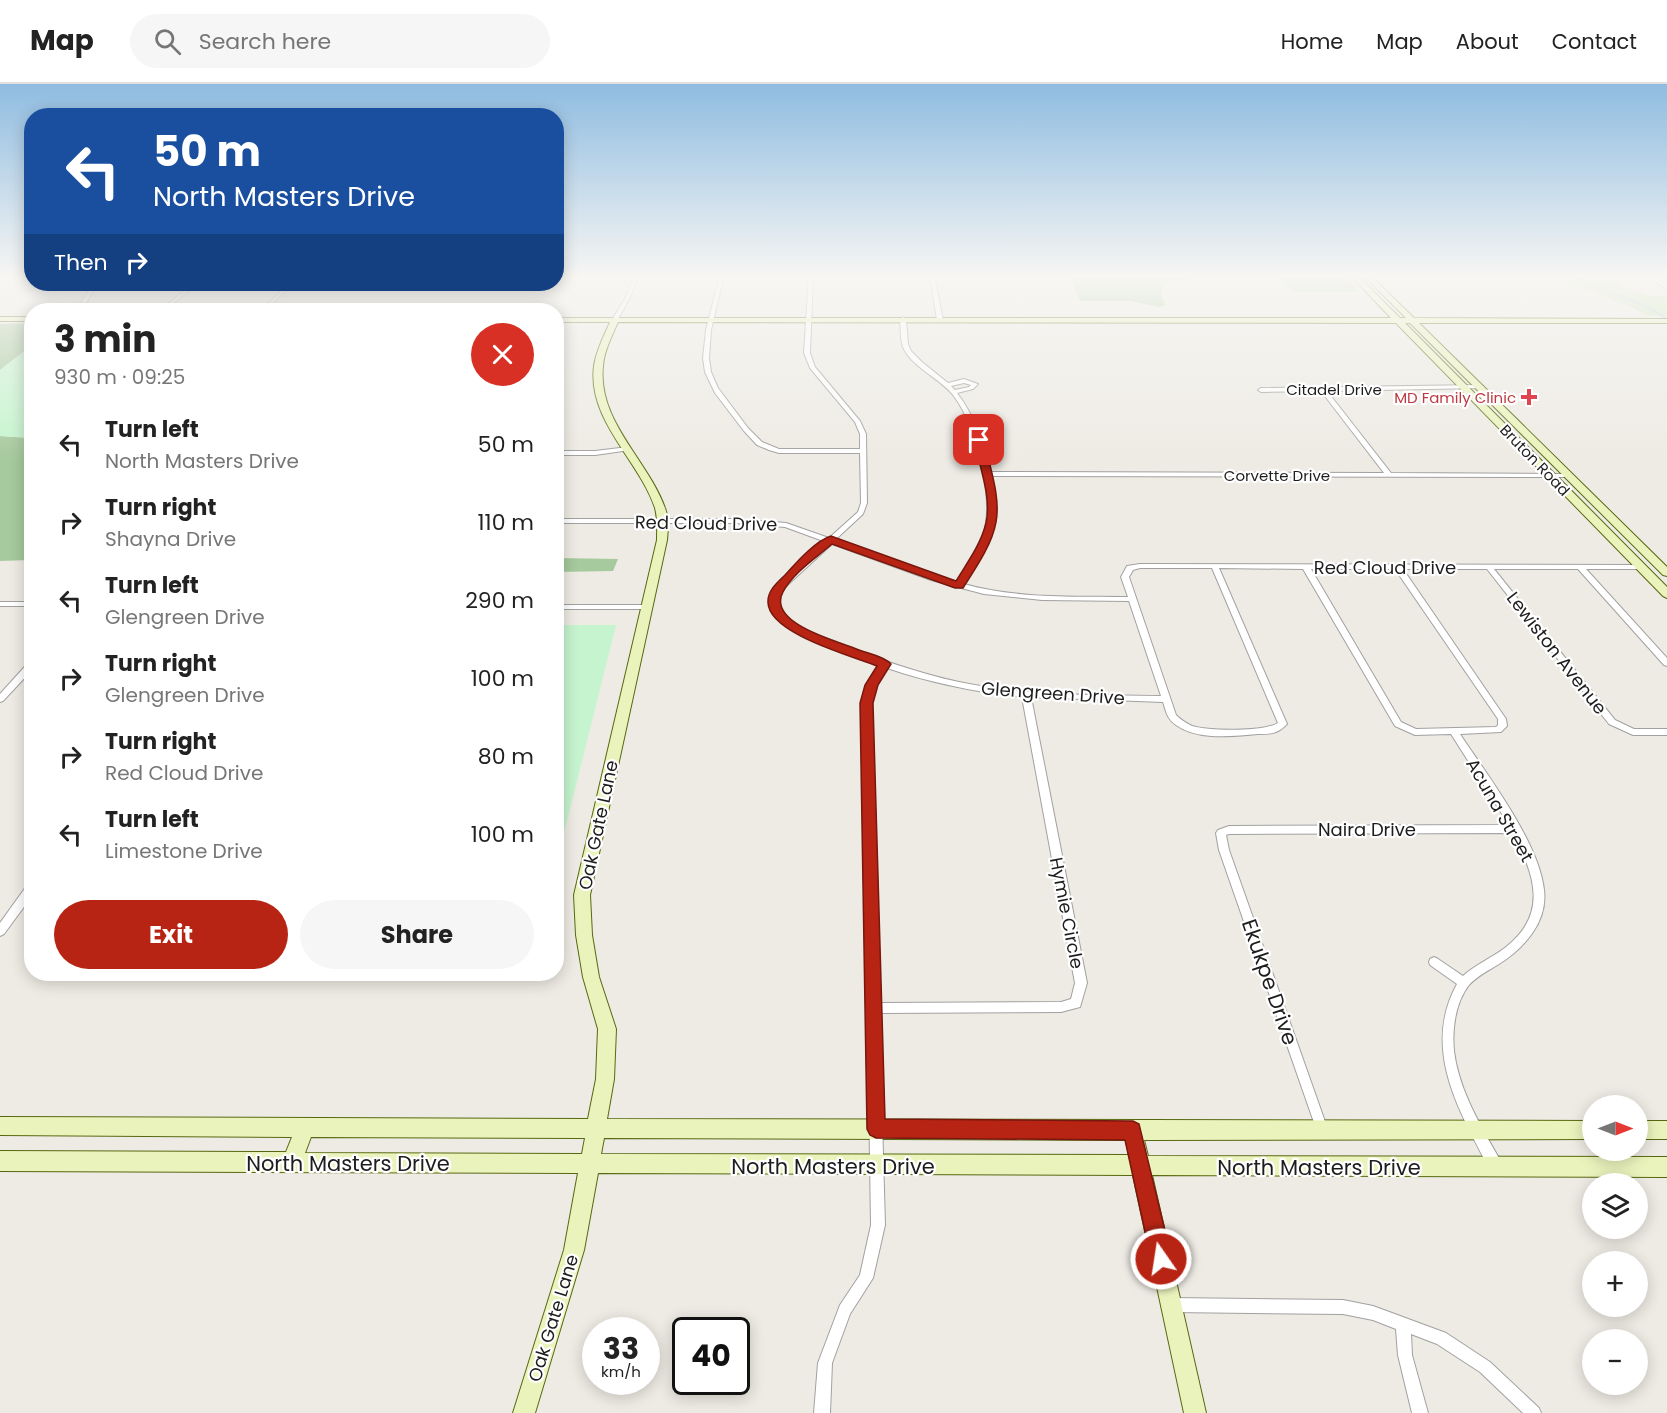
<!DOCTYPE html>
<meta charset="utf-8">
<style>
:root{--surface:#fff;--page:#f6f6f6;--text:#222;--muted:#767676;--line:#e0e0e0;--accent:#b72414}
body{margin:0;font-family:Poppins,sans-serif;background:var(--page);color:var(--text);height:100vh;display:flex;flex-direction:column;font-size:22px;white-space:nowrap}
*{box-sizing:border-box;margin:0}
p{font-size:20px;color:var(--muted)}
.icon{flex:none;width:33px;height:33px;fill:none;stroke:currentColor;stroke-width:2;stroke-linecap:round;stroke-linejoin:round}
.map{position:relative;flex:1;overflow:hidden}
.details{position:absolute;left:24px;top:219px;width:540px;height:678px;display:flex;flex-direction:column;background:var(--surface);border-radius:24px;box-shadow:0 3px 15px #0003}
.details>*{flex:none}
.top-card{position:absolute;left:24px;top:24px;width:540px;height:183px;border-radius:24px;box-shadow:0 3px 15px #0003;background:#1a4fa0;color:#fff;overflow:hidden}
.needle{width:39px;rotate:90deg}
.buttons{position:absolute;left:1582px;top:1011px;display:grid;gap:12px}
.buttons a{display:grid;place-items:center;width:66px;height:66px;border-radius:50%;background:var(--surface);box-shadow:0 3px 15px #0003;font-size:30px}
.speed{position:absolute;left:582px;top:1233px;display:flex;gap:12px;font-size:30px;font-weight:700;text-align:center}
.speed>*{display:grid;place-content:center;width:78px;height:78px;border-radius:50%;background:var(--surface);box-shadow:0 3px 15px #0003;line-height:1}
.speed small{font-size:15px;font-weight:400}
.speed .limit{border:3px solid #111;border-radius:9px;background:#fff;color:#111}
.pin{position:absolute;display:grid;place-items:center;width:51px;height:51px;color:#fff;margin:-26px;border-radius:12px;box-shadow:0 3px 9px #0006}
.me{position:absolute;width:66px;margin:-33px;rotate:347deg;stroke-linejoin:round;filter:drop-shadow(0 0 4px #0008)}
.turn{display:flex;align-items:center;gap:21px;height:126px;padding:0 30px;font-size:27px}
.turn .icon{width:78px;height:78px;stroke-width:2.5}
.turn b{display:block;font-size:42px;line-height:51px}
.then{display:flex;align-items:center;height:57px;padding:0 30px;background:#0003;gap:12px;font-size:22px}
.round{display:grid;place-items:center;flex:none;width:63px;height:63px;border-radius:32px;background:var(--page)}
.headline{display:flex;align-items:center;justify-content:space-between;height:102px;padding:0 30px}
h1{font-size:36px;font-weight:700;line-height:45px}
.cta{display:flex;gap:12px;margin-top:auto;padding:12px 30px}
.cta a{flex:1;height:69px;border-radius:36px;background:var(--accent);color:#fff;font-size:24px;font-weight:700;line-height:69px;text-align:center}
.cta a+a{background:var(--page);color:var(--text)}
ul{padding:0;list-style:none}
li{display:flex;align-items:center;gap:18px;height:78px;padding:0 30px}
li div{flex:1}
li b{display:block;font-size:22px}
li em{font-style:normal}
header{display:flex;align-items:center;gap:36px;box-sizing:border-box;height:84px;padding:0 30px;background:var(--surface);border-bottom:2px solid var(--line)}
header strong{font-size:28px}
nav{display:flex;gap:33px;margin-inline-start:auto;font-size:21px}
.search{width:420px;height:54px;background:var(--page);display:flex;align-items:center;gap:15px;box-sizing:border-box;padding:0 21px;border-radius:33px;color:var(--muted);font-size:22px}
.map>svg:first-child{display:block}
.grass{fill:#c3e3af}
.forest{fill:#a6c99d}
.park{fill:#c5f4ce}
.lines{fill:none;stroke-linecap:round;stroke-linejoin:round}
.stream{stroke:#a9c8d7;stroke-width:2}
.street-casing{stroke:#a1a1a1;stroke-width:2}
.secondary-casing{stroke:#576910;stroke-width:2}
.street{fill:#fff;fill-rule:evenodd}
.secondary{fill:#ebf3bd;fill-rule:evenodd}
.route{fill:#b72414;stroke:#77170d;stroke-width:1.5}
.health-dot{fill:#e0444e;stroke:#fff;stroke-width:2}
.labels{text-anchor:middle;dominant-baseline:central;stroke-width:4.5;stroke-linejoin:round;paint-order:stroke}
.far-street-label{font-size:15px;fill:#1d1d1d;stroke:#fff}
.far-health-label{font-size:15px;fill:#be3a42;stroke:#fff;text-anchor:end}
.street-label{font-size:18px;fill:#1d1d1d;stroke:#fff}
.near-street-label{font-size:21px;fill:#1d1d1d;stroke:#fff}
</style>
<header>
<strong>Map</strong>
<div class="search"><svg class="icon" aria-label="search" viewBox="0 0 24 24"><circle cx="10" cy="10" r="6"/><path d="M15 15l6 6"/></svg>Search here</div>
<nav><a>Home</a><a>Map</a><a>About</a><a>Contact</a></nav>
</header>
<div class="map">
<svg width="1667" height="1329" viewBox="0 0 1667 1329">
<rect width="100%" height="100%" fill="#eeebe4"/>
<polygon class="grass" points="1550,191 1610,191 1631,206 1649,212 1667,212 1667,232 1647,232 1632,223"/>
<g class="forest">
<polygon points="1069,191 1232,191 1233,194 1169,196 1163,200 1161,211 1166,221 1159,223 1131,217 1080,217"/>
<polygon points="1278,191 1343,191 1359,208 1293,208"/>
<polygon points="32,239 31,262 0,286 0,240"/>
<polygon points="0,352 31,354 31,476 0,477"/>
<polygon points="557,474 618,475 613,487 557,488"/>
</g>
<g class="park">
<polygon points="31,262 31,354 0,352 0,286"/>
<polygon points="557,541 616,541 557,777 556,541"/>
<polygon points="298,890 528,890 528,893 296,892"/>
</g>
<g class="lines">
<polyline class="stream" points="1566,191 1646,222 1667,235"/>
<g class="street-casing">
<g id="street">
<polygon points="634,191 639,191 630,213 617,237 613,237 612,236 626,213"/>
<path d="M720,191H724L711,246L709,274L711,288L718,304L748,344L762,358L779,365H860V350L855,338L810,284L804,269L809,191H813L810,269L815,283L860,337L866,350L867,419L863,430L835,456L937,492L958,498C983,456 993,443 984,392L983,390L984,389C977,362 970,333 953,311C941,295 910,282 903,263C900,255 901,244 900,235L903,233L906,235L908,260L911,267L922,278L948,299L964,295L978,300L973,305L957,309C975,332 983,360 990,388L1384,389L1321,307L1261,308L1258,306L1261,304L1480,301L1482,302V304L1327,307L1391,389L1570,390L1571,391L1568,393L991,392C1000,444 990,457 964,500C1017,515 1073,512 1128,513L1121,493L1127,482L1140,480L1643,481V485H1586L1667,574V582L1664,581L1578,485H1494L1615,636L1634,645H1667V651H1633L1609,640L1487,485H1403L1506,635L1507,642L1501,648L1460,650C1487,691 1539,758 1544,806C1548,838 1524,864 1499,880C1488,887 1477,892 1469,901C1455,919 1452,946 1454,967C1459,1007 1481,1042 1500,1076L1501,1081L1500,1086L1495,1087L1490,1086C1460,1028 1421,965 1457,900L1430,881L1429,878L1430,875L1434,873L1438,875L1463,892C1476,880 1492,874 1506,863C1549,829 1534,790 1513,749L1229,750L1226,751L1229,766L1328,1046L1326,1050L1322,1052L1318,1050L1219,766L1216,749L1218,746L1229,742L1509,741L1451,650L1415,651L1395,642L1303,485L1219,484L1287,640C1284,643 1281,646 1276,648C1271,650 1264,650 1258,650C1233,652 1198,657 1176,641C1167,635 1166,627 1163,618L1031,613L1087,899L1080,923L1061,928L879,929L885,1141L873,1194L850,1230L832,1279L830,1329H814L818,1279L840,1221L860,1191L871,1141L863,619L868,601L880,581L796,548L779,536L773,526L771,517L775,503L826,458L785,443L735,439H556V435H735L786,439L829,454L858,428L861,419L860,369H779L769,366L757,361L744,347L715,309L705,288L703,274L706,246ZM964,299L971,301L969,303L955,306L951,302ZM832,460L931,496L984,510L1042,516L1129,517L1161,612C1094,611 1025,612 959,598C917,589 877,575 837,558C821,552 785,543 780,524C779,517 780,512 782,506ZM1140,484H1212L1278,639C1263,648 1209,647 1192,642C1186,639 1181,636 1176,631L1129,493L1133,486ZM1311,485H1395L1498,635V641L1496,643L1416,645L1401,638ZM887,584C931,599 976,608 1022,613L1075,899L1071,915L1061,918L879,919L871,619L876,601Z"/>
<polygon points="930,191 934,191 943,236 940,238 937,236"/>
<polygon points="1645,191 1651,191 1667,202 1667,205"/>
<polygon points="85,200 89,200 93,207 87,218 77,226 73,226 83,216 89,207"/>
<polygon points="193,200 197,200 165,226 160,226"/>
<polygon points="289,200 293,200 265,226 261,226"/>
<polygon points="628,363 630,364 630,366 595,371 556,371 556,367 595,367"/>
<rect x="0" y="518" width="32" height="4"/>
<polygon points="556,521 646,521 650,523 646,525 556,525"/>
<polygon points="32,577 32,586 3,617 0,618 0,610 29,578"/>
<polygon points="32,799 32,812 4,850 0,852 0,839 28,800"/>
<polygon points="1172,1214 1343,1216 1373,1222 1446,1249 1490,1278 1539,1324 1541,1329 1523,1329 1480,1288 1437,1260 1411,1250 1412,1271 1428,1329 1412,1329 1398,1271 1396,1245 1373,1236 1343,1230 1172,1228 1167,1226 1165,1221 1167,1216"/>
</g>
</g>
<g class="secondary-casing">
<g id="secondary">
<path d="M1350,191H1357L1400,234H1406L1363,191H1370L1414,234L1667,235V239H1419L1667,483V492L1663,491L1410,239H1405L1667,503V514L1663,512L1396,239L618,238C612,252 604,267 603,282C597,337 648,376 665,424C669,434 668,445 667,456L590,811L592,851L599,893L616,945L614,995L607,1035L1593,1037V1055L1144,1056L1148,1072L1667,1073V1093L1152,1091L1206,1329H1184L1133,1091L598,1089L584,1166L535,1329H513L564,1166L578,1089L0,1087V1067L286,1068L292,1053L0,1051V1033L588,1035L596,995L598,945L583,893L576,851L574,811L657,456C657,445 658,435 655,424C639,376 587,336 594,282C596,267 604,252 610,238H556V234H1391ZM311,1053L585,1054L582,1070L305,1069ZM604,1054L1126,1056L1129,1071L601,1070Z"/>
<rect x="0" y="233" width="32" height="4"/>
<rect x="1638" y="1037" width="29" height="18"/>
</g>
</g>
<use href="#street" class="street"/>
<use href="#secondary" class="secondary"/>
</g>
<linearGradient id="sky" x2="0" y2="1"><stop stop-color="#8fbce1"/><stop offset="0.51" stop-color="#f7f6f3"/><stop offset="1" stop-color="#f7f6f3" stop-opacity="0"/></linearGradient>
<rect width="1667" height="377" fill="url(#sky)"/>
<path class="route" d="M979,353L984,356C989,381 1001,413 996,438C992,461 975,485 963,504H955L832,460C816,474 793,489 783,508C766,540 841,558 862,567C871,570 885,573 891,580L878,601L873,619L885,1035L1133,1037L1139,1040L1172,1175L1169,1182L1161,1185L1154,1182L1151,1175L1125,1056L876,1054L870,1051L867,1045L860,619L865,601L877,582C852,572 766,549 768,517C768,506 778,498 785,491C796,479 815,457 831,452L956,497C967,479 981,460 986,439C992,414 979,381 974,356Z"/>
<path class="health-dot" d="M1526 304h6v6h6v6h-6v6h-6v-6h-6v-6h6z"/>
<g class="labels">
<g class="far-street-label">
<text x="1334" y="305">Citadel Drive</text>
<text transform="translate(1535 376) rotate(46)">Bruton Road</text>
<text x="1277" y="391">Corvette Drive</text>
</g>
<g class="far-health-label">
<text x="1516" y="313">MD Family Clinic</text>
</g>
<g class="street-label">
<text transform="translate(706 439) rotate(1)">Red Cloud Drive</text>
<text x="1385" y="483">Red Cloud Drive</text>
<text transform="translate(1557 569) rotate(52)">Lewiston Avenue</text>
<text transform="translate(1053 609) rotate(4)">Glengreen Drive</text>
<text transform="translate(1500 726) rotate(60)">Acuna Street</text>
<text transform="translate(598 741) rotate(-78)">Oak Gate Lane</text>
<text x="1367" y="745">Naira Drive</text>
<text transform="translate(1067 829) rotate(79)">Hymie Circle</text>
<text transform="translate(553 1234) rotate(-73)">Oak Gate Lane</text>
</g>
<g class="near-street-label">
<text transform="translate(1270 898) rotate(71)">Ekukpe Drive</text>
<text x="348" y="1079">North Masters Drive</text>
<text x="833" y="1082">North Masters Drive</text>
<text x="1319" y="1083">North Masters Drive</text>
</g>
</g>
</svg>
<div class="buttons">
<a><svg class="needle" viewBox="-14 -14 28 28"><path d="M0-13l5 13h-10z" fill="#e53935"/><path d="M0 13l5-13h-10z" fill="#767676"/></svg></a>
<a><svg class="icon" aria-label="layers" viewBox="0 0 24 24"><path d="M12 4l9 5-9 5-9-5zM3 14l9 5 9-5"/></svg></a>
<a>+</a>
<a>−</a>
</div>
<div class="speed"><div>33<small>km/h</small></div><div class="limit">40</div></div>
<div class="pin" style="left:979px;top:356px;background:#d93025"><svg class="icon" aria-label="arrive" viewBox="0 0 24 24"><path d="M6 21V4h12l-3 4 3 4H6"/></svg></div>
<svg class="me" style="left:1161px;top:1175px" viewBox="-20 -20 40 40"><circle r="17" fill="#b72414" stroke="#fff" stroke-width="3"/><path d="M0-11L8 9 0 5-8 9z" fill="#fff"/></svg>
<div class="top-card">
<div class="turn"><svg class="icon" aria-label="left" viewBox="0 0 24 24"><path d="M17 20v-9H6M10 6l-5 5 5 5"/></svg><div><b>50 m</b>North Masters Drive</div></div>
<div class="then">Then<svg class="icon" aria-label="right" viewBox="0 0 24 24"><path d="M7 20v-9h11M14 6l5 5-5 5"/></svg></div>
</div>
<section class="details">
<div class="headline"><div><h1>3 min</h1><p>930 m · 09:25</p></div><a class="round" style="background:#d93025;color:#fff"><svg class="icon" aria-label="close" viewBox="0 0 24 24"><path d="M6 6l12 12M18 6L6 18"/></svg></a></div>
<ul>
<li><svg class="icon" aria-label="left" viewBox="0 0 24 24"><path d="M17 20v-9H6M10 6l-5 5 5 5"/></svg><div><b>Turn left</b><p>North Masters Drive</p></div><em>50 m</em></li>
<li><svg class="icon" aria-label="right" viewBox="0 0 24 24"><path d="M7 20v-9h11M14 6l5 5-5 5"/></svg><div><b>Turn right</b><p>Shayna Drive</p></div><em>110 m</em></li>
<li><svg class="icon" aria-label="left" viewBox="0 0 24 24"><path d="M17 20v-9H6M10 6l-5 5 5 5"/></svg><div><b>Turn left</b><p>Glengreen Drive</p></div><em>290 m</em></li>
<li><svg class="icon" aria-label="right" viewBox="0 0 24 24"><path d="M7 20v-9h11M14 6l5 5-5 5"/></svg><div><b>Turn right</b><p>Glengreen Drive</p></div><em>100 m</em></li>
<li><svg class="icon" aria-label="right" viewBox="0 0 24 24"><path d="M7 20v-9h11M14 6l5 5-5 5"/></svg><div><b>Turn right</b><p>Red Cloud Drive</p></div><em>80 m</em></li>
<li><svg class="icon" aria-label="left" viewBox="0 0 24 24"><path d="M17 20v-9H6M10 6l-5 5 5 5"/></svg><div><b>Turn left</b><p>Limestone Drive</p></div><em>100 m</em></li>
</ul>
<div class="cta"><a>Exit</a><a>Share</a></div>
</section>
</div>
